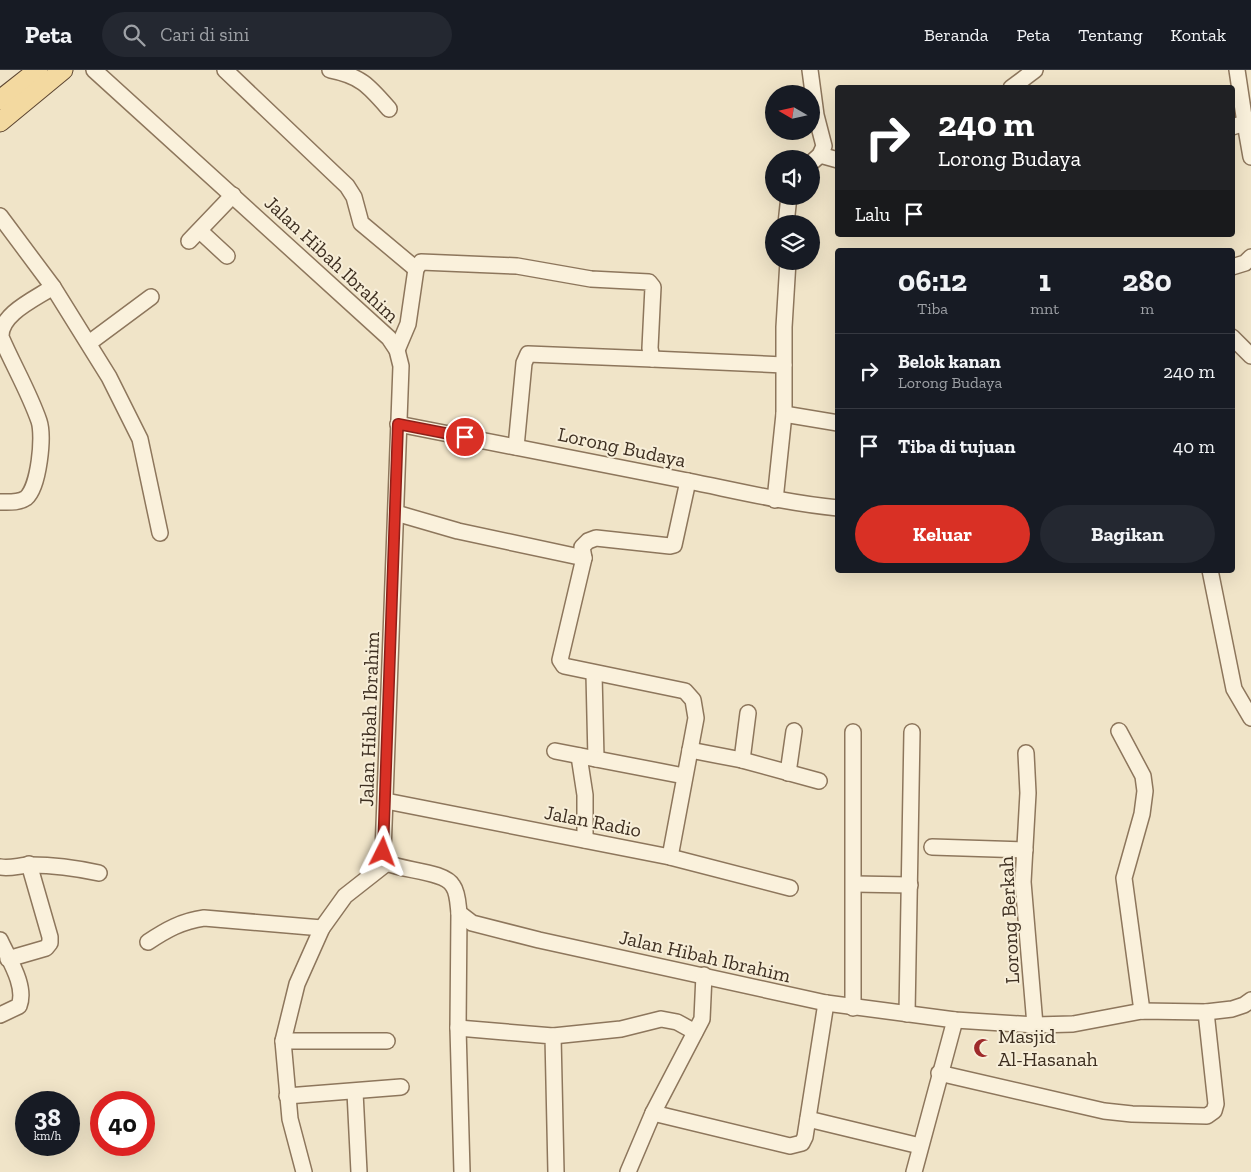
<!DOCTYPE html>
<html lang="id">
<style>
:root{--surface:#171b24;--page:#242831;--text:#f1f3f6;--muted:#9ea1a6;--line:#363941;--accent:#d93025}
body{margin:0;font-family:"Zilla Slab",serif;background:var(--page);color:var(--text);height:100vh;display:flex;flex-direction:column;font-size:19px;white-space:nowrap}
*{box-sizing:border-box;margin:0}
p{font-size:16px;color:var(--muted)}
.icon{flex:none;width:28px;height:28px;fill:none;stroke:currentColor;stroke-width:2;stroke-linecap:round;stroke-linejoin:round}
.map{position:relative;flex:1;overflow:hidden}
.side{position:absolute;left:835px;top:178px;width:400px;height:325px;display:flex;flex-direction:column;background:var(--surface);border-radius:5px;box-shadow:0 5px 20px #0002}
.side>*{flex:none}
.guide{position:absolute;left:835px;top:15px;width:400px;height:152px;border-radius:5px;box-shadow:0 5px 20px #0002;background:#202124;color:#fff;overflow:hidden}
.needle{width:32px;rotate:279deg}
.buttons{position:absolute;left:765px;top:15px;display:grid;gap:10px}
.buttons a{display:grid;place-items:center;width:55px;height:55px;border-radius:50%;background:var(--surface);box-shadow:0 5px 20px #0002;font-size:25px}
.speed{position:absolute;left:15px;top:1021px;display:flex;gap:10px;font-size:25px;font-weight:700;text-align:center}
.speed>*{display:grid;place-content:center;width:65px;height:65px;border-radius:50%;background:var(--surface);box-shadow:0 5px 20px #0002;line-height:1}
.speed small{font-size:12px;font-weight:400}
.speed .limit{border:8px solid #d22;background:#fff;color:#111}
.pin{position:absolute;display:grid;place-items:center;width:42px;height:42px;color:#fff;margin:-21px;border:2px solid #fff;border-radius:50%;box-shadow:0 1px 5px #0007}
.me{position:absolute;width:55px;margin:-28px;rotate:3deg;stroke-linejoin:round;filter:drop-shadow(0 0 4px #0008)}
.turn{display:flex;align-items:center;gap:18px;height:105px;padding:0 20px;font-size:22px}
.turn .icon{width:65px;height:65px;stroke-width:2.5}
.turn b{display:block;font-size:35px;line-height:42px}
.then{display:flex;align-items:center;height:48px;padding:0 20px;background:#0003;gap:10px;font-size:19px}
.eta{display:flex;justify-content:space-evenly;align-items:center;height:85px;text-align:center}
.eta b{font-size:30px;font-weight:800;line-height:35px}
.primary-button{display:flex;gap:10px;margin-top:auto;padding:10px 20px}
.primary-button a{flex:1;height:58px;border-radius:30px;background:var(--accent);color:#fff;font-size:20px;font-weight:800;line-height:58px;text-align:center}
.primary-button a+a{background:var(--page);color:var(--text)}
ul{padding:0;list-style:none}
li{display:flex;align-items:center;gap:15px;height:75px;padding:0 20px;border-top:1px solid var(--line)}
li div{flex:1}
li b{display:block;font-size:19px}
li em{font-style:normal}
header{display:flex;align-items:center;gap:30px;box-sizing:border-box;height:70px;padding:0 25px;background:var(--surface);border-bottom:1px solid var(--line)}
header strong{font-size:24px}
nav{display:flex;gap:28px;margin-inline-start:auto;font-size:18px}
.search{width:350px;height:45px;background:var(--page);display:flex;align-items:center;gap:12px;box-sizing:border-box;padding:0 18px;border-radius:28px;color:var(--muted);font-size:19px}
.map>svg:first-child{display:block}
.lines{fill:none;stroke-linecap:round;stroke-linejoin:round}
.minor-casing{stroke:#8d765c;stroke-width:18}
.major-casing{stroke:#5b4430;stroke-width:21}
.minor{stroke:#faf1dc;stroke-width:15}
.major{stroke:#f3d9a0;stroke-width:19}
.route-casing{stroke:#8d1f18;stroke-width:12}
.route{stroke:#d93025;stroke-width:9}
.labels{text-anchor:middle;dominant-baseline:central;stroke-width:4;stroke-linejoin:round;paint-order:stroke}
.street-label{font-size:20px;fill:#3d2e20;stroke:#f7eed8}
.poi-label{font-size:20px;fill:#3d2e20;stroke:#f7eed8;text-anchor:start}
</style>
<header>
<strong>Peta</strong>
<div class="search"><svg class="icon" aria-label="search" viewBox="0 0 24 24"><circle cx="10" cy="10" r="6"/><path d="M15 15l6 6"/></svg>Cari di sini</div>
<nav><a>Beranda</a><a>Peta</a><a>Tentang</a><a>Kontak</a></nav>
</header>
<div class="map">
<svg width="1251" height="1102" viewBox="0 0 1251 1102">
<rect width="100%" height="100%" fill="#f0e4c8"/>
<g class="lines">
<g class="minor-casing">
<g id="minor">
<path d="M94,0L389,268L397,280L401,296L383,782L387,793C404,801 445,801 453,816C458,823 458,835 459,843L472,853L539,870L826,933L955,950L1035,955L1073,954L1142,941L1206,942L1232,939L1244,935L1251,930"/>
<polyline points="225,0 347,116 354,127 361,153 416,199"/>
<path d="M330,0C361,6 369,16 389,39"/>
<polyline points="810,0 816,45 824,76 820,85 811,93"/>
<polyline points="1237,0 1245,53"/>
<polyline points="1011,18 1035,0"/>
<polyline points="1232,57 1245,53 1251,87"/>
<polyline points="820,85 838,90"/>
<polyline points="0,146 53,217 109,307 140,369 160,463"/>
<polyline points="786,154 789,126"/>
<polyline points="200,161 227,186"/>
<polyline points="189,171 233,125"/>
<polyline points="1232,197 1245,193 1251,187"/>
<polyline points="1232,267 1251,286"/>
<polyline points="89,273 151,227"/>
<polyline points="397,280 408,254 416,199 421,192 517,196 591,209 649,212 653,217 650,278 652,289 528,284 524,293 516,377"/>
<polyline points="652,289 784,295"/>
<polyline points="784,344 838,353"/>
<path d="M398,354C495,373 591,392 688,411C738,421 787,433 838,438"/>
<polyline points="775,430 784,344 784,257 788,191"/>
<path d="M0,432C8,432 19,433 26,428C39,417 44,366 39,351C29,322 13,295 1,267C0,244 35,229 53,217"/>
<polyline points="396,443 458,461 584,488"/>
<polyline points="1210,500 1234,619 1251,648"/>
<polyline points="594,604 596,689"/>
<polyline points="1119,661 1143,706 1145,721 1142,744 1124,808 1142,941"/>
<polyline points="690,680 742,690 819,711"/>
<polyline points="555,681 684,706"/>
<polyline points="1026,683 1028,723 1023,812 1035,955"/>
<polyline points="579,686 585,725 585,770"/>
<polyline points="742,690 748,643"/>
<polyline points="788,703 794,661"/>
<polyline points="386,731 670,787 790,818"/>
<polyline points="932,777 1025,780"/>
<polyline points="670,787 696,648 693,630 685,621 564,596 560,590 584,488 582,477 588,471 596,468 670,476 674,475 688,411"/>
<path d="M0,797C11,799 20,795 31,795C54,795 76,798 99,803"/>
<polyline points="854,814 910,815"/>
<polyline points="459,843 458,958 462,1102"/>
<path d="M0,870C8,888 27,916 19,936L0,945"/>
<path d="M148,872C166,860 182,851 204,848L322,858"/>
<polyline points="8,889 46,878 50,873 50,867 29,794"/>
<polyline points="853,938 853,662"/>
<polyline points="907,944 912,662"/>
<polyline points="458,958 553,966 556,1102"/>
<polyline points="553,966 621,959 661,949 677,952 695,962"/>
<polyline points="283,971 387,971"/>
<polyline points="939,1003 1104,1041 1132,1044 1207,1046 1214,1041 1216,1034 1206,942"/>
<polyline points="355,1022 359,1102"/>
<polyline points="287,1026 401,1017"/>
<polyline points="653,1043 790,1076 802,1073 805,1067 826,933"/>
<polyline points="808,1049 920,1076"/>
<polyline points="304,1102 290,1049 283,971 297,914 322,858 345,826 387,793"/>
<polyline points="628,1102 653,1043 702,949 704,905"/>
<polyline points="914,1102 955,950"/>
</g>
</g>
<g class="major-casing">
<g id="major">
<polyline points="0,30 38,0"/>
<polyline points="0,52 63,0"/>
</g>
</g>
<use href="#minor" class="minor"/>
<use href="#major" class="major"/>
</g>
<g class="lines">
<g class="route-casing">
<polyline id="route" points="383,782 398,354 465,367"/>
</g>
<use href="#route" class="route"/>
</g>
<defs>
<g id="mosque-bare" transform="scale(1.5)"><path d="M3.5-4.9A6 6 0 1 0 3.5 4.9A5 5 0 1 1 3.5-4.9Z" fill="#9e2a2b" stroke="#f7eed8" stroke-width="2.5" paint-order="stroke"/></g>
</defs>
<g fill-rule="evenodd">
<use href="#mosque-bare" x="983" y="978"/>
</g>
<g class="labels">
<g class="street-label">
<text transform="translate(332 189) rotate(43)">Jalan Hibah Ibrahim</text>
<text transform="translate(622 377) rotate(12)">Lorong Budaya</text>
<text transform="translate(369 649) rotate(-88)">Jalan Hibah Ibrahim</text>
<text transform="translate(593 751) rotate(11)">Jalan Radio</text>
<text transform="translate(1009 850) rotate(-93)">Lorong Berkah</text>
<text transform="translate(705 886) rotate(13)">Jalan Hibah Ibrahim</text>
</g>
<g class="poi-label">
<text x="998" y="966">Masjid<tspan x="998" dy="23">Al-Hasanah</tspan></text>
</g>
</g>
</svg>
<div class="buttons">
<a><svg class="needle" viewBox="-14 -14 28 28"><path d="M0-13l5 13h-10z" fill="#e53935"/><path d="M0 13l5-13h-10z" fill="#9ea1a6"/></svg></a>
<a><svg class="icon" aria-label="sound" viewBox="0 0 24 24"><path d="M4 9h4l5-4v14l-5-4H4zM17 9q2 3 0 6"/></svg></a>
<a><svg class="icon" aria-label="layers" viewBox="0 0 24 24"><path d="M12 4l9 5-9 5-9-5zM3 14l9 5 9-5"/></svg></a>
</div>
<div class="speed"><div>38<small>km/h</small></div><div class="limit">40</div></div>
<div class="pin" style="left:465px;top:367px;background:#d93025"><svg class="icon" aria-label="arrive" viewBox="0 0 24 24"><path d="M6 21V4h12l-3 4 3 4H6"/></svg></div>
<svg class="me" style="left:383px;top:782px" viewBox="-20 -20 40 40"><path d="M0-17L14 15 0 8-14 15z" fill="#d93025" stroke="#fff" stroke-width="4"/></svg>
<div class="guide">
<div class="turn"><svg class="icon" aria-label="right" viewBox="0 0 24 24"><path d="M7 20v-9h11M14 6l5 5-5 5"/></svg><div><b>240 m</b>Lorong Budaya</div></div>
<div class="then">Lalu<svg class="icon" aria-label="arrive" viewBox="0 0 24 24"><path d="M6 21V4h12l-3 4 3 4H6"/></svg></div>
</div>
<section class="side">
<div class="eta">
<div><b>06:12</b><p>Tiba</p></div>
<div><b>1</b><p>mnt</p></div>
<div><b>280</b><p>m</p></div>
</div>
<ul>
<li><svg class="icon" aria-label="right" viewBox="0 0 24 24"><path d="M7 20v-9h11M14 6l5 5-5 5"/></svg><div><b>Belok kanan</b><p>Lorong Budaya</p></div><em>240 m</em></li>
<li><svg class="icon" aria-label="arrive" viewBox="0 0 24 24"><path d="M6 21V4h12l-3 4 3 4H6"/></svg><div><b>Tiba di tujuan</b></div><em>40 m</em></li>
</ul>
<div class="primary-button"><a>Keluar</a><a>Bagikan</a></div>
</section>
</div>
